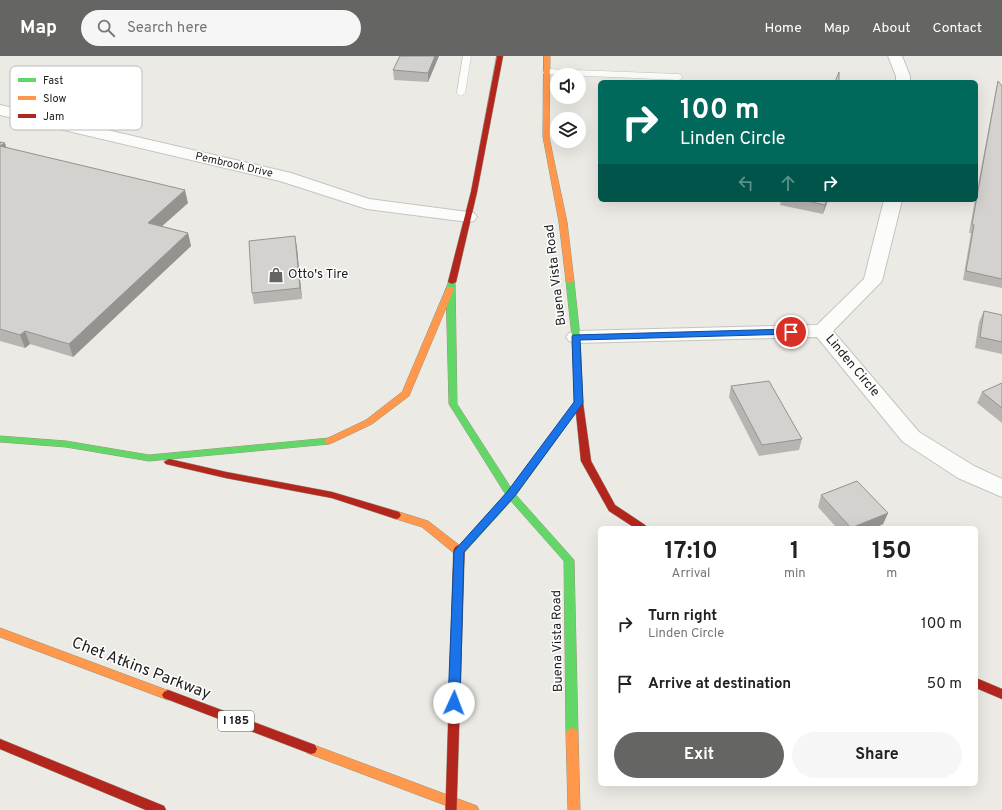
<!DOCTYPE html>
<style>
:root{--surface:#fff;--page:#f6f6f6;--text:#222;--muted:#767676;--accent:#656563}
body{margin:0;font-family:Overpass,sans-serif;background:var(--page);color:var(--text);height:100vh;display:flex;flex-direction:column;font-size:15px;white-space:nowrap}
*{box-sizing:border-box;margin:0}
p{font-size:13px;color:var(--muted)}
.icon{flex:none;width:22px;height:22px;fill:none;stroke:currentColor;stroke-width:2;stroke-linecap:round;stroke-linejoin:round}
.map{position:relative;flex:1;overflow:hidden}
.sheet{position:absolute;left:598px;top:470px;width:380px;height:260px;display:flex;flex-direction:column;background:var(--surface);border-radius:6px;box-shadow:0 4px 16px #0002}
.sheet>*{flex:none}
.guide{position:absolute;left:598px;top:24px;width:380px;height:122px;border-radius:6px;box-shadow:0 4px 16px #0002;background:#00695c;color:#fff;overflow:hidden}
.controls{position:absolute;left:550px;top:12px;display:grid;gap:8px}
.controls a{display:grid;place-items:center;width:36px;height:36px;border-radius:50%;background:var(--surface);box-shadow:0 4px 16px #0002;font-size:20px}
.pin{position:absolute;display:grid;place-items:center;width:34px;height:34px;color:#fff;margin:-17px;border:2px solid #fff;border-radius:50%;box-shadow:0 1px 4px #0007}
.me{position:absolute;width:44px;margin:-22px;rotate:2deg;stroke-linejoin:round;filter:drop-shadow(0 0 3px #0008)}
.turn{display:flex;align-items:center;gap:14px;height:84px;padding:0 16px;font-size:18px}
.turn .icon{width:52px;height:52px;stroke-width:2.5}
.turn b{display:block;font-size:28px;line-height:34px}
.lanes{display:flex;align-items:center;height:38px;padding:0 16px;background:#0003;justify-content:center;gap:20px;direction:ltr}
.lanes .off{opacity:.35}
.eta{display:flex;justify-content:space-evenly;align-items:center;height:68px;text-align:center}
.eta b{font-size:24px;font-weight:700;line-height:28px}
.cta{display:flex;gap:8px;margin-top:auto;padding:8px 16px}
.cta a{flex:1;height:46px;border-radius:24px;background:var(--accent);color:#fff;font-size:16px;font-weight:700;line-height:46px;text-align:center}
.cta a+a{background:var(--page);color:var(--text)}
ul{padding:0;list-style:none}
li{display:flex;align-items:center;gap:12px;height:60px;padding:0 16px}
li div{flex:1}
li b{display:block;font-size:15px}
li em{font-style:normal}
header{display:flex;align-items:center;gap:24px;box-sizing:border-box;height:56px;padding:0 20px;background:var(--accent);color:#fff}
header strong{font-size:19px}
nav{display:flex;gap:22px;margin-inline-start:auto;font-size:14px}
.search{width:280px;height:36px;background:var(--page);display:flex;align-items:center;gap:10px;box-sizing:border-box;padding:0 14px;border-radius:22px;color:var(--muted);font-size:15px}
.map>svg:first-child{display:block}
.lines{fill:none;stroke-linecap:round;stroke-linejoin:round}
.lane-casing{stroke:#c4c4c1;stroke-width:1}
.street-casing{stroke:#c4c4c1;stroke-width:2}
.fast-casing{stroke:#93967c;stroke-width:1}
.slow-casing{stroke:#93967c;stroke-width:1}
.jam-casing{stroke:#93967c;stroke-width:1}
.lane{fill:#fcfcfb;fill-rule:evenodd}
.street{fill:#fcfcfb;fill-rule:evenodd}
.fast{fill:#63d668;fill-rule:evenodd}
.slow{fill:#ff974d;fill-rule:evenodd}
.jam{fill:#b3261e;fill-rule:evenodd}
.jam-bridge-casing{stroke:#a29982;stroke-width:12;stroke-linecap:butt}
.jam-bridge{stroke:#b3261e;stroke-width:11}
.wall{fill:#b6b5b1}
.shaded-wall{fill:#949390}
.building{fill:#d4d2ce;stroke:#949390}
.route{fill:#1a73e8;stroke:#114b97}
.labels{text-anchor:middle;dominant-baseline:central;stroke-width:3;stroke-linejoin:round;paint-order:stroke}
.far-street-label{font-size:11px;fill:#1d1d1d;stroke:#fff}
.shield{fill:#fff;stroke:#616161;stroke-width:1}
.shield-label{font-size:12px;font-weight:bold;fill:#1d1d1d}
.poi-label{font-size:13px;fill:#1d1d1d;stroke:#fff;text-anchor:start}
.street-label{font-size:13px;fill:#1d1d1d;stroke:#fff}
.near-street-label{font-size:16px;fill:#1d1d1d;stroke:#fff}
.key{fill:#fff;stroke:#bbb;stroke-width:1}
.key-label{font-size:11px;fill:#1d1d1d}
</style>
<header>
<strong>Map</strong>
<div class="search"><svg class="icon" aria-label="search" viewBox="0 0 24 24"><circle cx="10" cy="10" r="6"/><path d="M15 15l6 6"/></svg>Search here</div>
<nav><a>Home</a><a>Map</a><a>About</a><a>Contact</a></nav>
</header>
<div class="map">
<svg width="1002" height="754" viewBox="0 0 1002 754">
<rect width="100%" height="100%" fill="#eceae5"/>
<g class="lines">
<g class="lane-casing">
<g id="lane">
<polygon points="463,0 471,0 465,37 461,40 457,37"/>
<polygon points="547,13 679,18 683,21 679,24 544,18 543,16"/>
</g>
</g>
<g class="street-casing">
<g id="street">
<polygon points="888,0 902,0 910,20 910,26 896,26 896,20"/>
<polygon points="0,49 291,117 369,143 468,156 474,157 477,161 474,165 468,166 367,153 280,125 0,59"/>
<polygon points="884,144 902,144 882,225 833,275 919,376 974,410 1002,423 1002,441 958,422 903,386 817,281 576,287 569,285 566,281 569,277 576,275 817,269 864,223"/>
</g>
</g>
<g class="fast-casing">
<g id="fast">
<polygon points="567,223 570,223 574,225 580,281 583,347 516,439 574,504 578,677 576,681 572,682 568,681 566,677 564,505 511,445 463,498 459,499 455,498 454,495 506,439 449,348 446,233 449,224 455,224 457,348 511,432 575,347 572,281 566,225"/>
<polygon points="0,380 66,385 149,399 329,382 334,385 329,388 149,405 66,391 0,386"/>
</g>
</g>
<g class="slow-casing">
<g id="slow">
<polygon points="544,0 550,0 549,81 567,166 574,225 570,227 566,225 559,166 543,81"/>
<polygon points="447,231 453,231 454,233 409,340 372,368 332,387 326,387 324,385 326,383 366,364 402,336"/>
<polygon points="396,455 428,465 463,492 464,495 463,498 459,499 455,498 422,471 393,462 391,459 393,456"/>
<polygon points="0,572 172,636 174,639 172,642 168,644 0,581"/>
<polygon points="572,672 576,673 578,677 580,754 568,754 566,677 568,673"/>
<polygon points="311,688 477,750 479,754 458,754 307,697 305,693 307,689"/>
</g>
</g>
<g class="jam-casing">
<g id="jam">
<polygon points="497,0 503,0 477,136 456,226 452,228 448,226 471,136"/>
<polygon points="579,344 583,347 591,405 615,449 645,469 647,472 635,472 609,455 581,405 575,347"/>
<polygon points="169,403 226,416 332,436 399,456 401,459 399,462 396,463 332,442 226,422 166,408 164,406"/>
<polygon points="976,622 1002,633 1002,643 976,632"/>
<polygon points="168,634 315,689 317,693 315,697 311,698 164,642 162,639 164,636"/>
<polygon points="0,683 164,750 166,754 146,754 0,693"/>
</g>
</g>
<use href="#lane" class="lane"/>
<use href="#street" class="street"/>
<use href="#fast" class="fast"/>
<use href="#slow" class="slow"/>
<use href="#jam" class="jam"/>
<g class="jam-bridge-casing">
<polyline id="jam-bridge" points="451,754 459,495"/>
</g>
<use href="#jam-bridge" class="jam-bridge"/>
</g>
<g class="wall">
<polygon points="400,0 439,0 428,26 394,24 393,14"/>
<polygon points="998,25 1002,30 1002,232 963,224 971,177 969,177 975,144 976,144 976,140 996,33"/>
<polygon points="0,86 6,92 188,147 162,170 188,177 191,190 73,301 30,288 25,292 0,285"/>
<polygon points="781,144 828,144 823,158 780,149"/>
<polygon points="295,180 302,243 254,248 252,237"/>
<polygon points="984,255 1002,259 1002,298 975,292 979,266"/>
<polygon points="1002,327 1002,367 977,347 982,336"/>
<polygon points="731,330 802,383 799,394 759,400 729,341"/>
<polygon points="821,439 888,457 883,468 875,472 837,472 818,451"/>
</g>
<g class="shaded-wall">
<polygon points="435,0 439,0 428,26 428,17"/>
<polygon points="5,87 9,100 0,90"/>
<polygon points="185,134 188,147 151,180 148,167"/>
<polygon points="827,144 828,144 823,158 825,149"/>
<polygon points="188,177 191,190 73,301 69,288"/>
<polygon points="295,180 297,191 302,243 300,232"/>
<polygon points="25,275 30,288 25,292 20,279"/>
<polygon points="888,457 883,468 875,472 851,472"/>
</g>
<g class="building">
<polygon points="400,0 435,0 428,17 393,14"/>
<polygon points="839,16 839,26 835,26"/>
<polygon points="998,25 1002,30 1002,223 966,215 974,169 972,168"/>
<polygon points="0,86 5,87 0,90 185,134 148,167 188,177 69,288 25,275 20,279 0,273"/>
<polygon points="803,144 827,144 825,149"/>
<polygon points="295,180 300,232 252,237 249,185"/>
<polygon points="984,255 1002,259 1002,286 980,281"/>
<polygon points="769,325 802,383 762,389 731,330"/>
<polygon points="1002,327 1002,352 982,336"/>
<polygon points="857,425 888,457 851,472 821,439"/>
</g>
<polygon class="route" points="791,273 796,276 794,278 580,284 583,347 514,441 464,496 460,647 458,651 454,652 450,651 448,647 454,495 507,436 574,346 572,281 573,279"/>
<defs>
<g id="shop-bare" transform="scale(1.2)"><path d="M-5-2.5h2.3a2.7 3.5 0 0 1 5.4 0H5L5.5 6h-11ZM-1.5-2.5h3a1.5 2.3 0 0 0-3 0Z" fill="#656563" stroke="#fff" stroke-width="2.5" paint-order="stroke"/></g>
</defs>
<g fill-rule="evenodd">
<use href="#shop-bare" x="276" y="219"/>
</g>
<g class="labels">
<g class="far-street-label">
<text transform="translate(234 109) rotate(13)">Pembrook Drive</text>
</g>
<rect class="shield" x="218" y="655" width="36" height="20" rx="3"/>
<g class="shield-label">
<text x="236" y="665">I 185</text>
</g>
<g class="poi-label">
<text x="288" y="219">Otto's Tire</text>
</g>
<g class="street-label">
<text transform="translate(556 219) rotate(-97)">Buena Vista Road</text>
<text transform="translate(852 310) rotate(50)">Linden Circle</text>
<text transform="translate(558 585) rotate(-91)">Buena Vista Road</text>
</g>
<g class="near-street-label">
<text transform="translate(141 613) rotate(21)">Chet Atkins Parkway</text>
</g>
</g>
<rect x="10" y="10" width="132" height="64" rx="6" class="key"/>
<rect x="18" y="22" width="18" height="4" fill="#63d668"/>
<rect x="18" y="40" width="18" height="4" fill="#ff974d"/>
<rect x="18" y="58" width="18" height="4" fill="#b3261e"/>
<g class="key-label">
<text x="43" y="28">Fast</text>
<text x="43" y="46">Slow</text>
<text x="43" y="64">Jam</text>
</g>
</svg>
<div class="controls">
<a><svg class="icon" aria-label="sound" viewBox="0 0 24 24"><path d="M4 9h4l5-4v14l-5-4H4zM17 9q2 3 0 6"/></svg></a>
<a><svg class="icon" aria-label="layers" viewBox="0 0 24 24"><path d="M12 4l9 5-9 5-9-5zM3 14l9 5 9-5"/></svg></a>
</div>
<div class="pin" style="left:791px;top:276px;background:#d93025"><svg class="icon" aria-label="arrive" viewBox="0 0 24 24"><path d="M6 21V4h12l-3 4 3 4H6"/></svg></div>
<svg class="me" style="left:454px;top:647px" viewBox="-20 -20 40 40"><circle r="19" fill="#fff"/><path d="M0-13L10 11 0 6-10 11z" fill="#1a73e8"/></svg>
<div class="guide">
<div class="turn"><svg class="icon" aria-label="right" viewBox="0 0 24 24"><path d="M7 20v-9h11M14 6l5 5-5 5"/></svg><div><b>100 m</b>Linden Circle</div></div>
<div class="lanes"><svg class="icon off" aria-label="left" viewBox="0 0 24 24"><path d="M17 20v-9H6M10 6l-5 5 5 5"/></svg><svg class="icon off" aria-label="ahead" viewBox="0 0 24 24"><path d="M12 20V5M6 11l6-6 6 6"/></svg><svg class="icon" aria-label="right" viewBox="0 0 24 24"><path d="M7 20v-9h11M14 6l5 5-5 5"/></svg></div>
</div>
<section class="sheet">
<div class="eta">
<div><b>17:10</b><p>Arrival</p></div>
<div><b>1</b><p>min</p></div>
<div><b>150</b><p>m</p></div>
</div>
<ul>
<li><svg class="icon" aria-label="right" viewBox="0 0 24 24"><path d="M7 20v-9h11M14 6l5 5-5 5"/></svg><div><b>Turn right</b><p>Linden Circle</p></div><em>100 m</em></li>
<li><svg class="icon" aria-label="arrive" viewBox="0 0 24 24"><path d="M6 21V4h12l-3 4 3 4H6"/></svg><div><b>Arrive at destination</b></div><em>50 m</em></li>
</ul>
<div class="cta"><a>Exit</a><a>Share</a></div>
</section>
</div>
